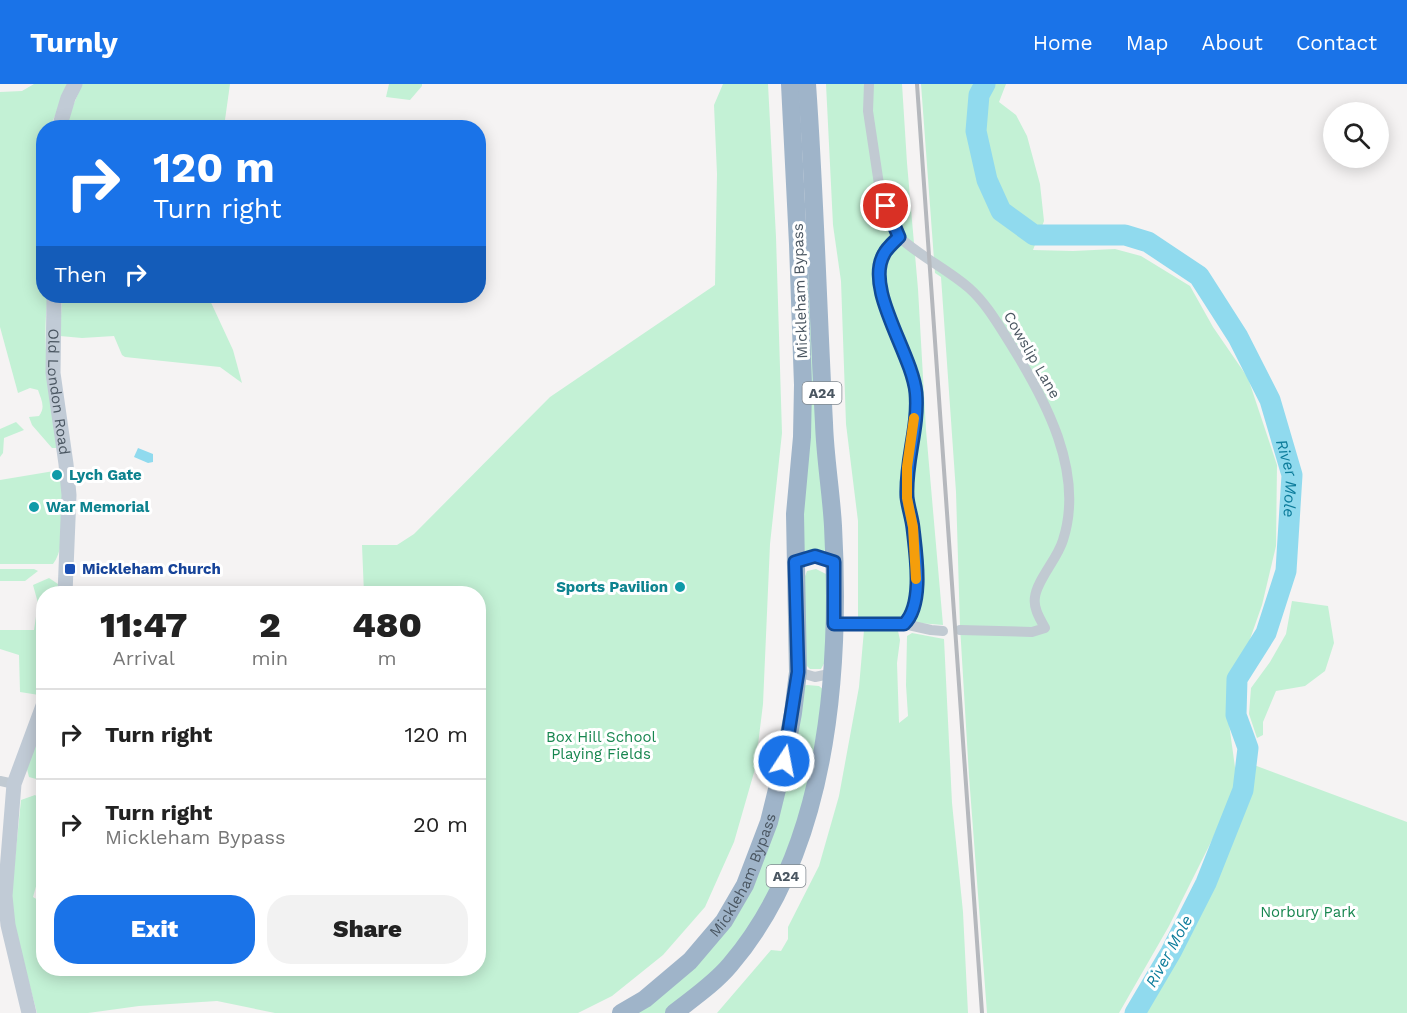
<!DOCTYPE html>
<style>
:root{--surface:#fff;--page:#f2f2f2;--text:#222;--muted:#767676;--line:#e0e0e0;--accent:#1a73e8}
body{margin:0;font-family:"Work Sans",sans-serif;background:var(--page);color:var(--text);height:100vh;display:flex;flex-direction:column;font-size:22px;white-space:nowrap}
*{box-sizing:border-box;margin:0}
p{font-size:20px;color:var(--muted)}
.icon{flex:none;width:33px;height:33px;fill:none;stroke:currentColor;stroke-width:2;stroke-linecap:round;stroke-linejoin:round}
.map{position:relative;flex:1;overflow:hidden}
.details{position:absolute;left:36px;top:502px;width:450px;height:390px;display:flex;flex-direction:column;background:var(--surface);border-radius:24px;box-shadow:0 3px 15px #0003}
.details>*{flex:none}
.guide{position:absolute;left:36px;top:36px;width:450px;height:183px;border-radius:24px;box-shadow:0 3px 15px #0003;background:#1a73e8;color:#fff;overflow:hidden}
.fabs{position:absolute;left:1323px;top:18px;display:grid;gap:12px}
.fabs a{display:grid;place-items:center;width:66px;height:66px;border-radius:50%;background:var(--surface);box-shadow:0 3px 15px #0003;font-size:30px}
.pin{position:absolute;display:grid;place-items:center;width:51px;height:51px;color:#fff;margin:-26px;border:3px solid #fff;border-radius:50%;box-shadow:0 2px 6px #0007}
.me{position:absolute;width:66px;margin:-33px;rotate:11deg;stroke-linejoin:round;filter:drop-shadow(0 0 4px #0008)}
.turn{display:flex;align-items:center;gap:21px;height:126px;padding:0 18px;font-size:27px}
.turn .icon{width:78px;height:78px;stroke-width:2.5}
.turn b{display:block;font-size:42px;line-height:51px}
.then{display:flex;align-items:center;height:57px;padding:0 18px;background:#0003;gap:12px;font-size:22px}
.eta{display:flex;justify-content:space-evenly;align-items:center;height:102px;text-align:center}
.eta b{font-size:36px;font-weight:800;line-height:42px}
.button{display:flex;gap:12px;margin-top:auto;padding:12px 18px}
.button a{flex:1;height:69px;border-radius:24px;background:var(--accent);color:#fff;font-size:24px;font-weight:800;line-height:69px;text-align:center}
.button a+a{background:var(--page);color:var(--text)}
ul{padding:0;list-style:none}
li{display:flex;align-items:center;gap:18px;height:90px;padding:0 18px;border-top:2px solid var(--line)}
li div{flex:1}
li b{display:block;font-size:22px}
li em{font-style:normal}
header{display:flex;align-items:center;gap:36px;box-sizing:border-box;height:84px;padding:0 30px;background:var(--accent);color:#fff}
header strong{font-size:28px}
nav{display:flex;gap:33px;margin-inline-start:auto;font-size:21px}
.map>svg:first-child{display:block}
.green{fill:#c3f1d5}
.water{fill:#90daee}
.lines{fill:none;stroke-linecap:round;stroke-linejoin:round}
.river{stroke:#90daee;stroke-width:21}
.minor{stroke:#c1cad2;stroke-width:10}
.secondary{stroke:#c1cbd6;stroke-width:15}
.trunk{stroke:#9fb4c9;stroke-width:18}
.rail{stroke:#b5b8bd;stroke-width:4}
.route-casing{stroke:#114b97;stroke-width:15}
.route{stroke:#1a73e8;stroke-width:10}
.slow{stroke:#f59e0b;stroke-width:10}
.culture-dot{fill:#0f9aa8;stroke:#fff;stroke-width:2}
.transit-dot{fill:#1a4fb4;stroke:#fff;stroke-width:2}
.labels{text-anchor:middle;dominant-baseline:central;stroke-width:6;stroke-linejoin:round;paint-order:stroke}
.shield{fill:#fff;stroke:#808990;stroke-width:1.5}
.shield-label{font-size:14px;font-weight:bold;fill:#4a5661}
.street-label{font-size:15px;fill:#4a5661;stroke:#fff}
.culture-label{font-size:15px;font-weight:bold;fill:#0d838f;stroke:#fff;text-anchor:start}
.transit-label{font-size:15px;font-weight:bold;fill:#164399;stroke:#fff;text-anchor:start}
.park-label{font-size:15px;fill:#17864f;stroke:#fff}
.water-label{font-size:16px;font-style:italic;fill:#0c7c9b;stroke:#fff}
</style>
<header>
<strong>Turnly</strong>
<nav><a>Home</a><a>Map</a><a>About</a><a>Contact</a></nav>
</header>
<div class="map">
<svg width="1407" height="929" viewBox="0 0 1407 929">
<rect width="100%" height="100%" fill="#f5f3f3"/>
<g class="green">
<path d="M34,0H71L53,36L52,43L44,44V212H48C41,261 50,310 58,359L56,364H52L32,341L29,333L39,332C46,323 41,315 38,306L30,304L18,309L0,243V8L22,7Z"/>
<polygon points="82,0 230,0 224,43 67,44 66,39"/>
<polygon points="389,0 422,0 422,2 410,16 386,13"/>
<polygon points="723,0 768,0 776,153 782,349 770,460 763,620 755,685 734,758 705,823 663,871 612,912 578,929 275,929 217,917 139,922 88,929 37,929 13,839 11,814 21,716 35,711 43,717 43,797 37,799 33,813 43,819 44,885 478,885 478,510 364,510 362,461 397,461 414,450 550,313 715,201 717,90 714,21"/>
<polygon points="826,0 902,0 907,79 918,205 926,346 943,541 858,534 858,437 846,340 841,197 833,141"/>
<polygon points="921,0 1006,0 999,18 1016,31 1027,52 1040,100 1044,137 1033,166 1073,167 1115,165 1141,172 1190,202 1213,243 1248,294 1277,381 1276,462 1262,521 1249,558 1232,588 1227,625 1237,698 1213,754 1169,842 1119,929 987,929 969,692 960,542 956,408 941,193 935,189"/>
<polygon points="805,139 827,464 823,468 805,467 801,465"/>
<polygon points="62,212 208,212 233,266 242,299 220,283 125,273 122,271 114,252 82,254 60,252"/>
<polygon points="16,338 24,346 4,354 3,369 0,373 0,345"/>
<path d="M54,387L62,390C62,413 68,461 53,480H0V396Z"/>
<polygon points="0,485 34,485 38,487 25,497 0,497"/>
<polygon points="816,485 826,490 826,576 821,585 810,585 805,580 804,495 807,487"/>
<polygon points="49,494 58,500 57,510 44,510 43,598 39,611 20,608 19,571 0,565 0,546 34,546 38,519 33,501"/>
<polygon points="1292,517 1328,522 1334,559 1325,587 1305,602 1276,607 1263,638 1263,651 1257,654 1249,630 1251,604 1270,578 1286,550"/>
<polygon points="864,546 898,547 900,556 897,579 899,639 908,632 906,601 907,552 912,549 944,555 952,719 963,828 968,929 717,929 771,866 781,867 788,855 788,843 819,782 839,712 859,603"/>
<polygon points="807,601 819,602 825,607 808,708 770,813 722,880 665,929 633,929 746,808 799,603"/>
<polygon points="43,637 43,697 29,693 27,685"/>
<path d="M1254,681L1407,738V929H1145C1183,869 1217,797 1241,730C1247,714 1250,697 1254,681Z"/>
</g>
<polygon class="water" points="138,364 153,370 153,378 148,379 134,373"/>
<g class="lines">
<path class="river" id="s1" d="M985,0L979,11L976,47L987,96L1001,127L1034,151H1125L1148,158L1199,192L1238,253L1270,316L1292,391L1286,487L1266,549L1237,595L1236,631L1248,664L1243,706L1206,799L1171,868L1135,929"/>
<g class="minor">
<path d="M869,0L868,27L880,107L899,153C894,158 887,164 884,170C864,205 912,269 916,309C919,344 905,378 907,413C908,423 912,434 913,444C916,471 924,521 904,540"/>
<path d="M899,153C921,173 947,185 969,204C986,219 998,240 1010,259C1045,315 1085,388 1063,456C1058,474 1037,496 1035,513C1033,524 1040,535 1045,544L1032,548L960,546"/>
<polyline points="795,478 815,472 834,478"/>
<polyline points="834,540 904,540 931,546 943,547"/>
<polyline points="798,588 815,593 834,589"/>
<polyline points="0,697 14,700"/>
</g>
<g class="secondary">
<polyline points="59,44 68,14 75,0"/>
<path id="s2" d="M54,212L53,289L66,380L69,411L65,510"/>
<polyline points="29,929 8,841 5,812 14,700 44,619"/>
</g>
<g class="trunk">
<path id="s3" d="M621,929L645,915L690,877L724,837L745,801L769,738L784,677L793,629L798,588L795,430L802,353L803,301L798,160L790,0"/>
<path d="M674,929C693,914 714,900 730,881C829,765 841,588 833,442C831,407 825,373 824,339C818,226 815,113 807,0"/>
</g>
<polyline class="rail" points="917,0 982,929"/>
</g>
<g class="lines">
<g class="route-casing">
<path id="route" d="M784,677L798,588L795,478L815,472L834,478V540H904C924,521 916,471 913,444C912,434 908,423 907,413C905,378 919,344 916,309C912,269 864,205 884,170C887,164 894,158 899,153L886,122"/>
</g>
<use href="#route" class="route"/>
<polyline class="slow" points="914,334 907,383 907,414 913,443 916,495"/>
</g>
<g class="culture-dot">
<circle cx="57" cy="391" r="6"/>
<circle cx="34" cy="423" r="6"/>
<circle cx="680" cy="503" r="6"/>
</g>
<rect class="transit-dot" x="64" y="479" width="12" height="12" rx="3"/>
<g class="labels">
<g class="shield">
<rect x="802.5" y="298" width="39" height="22" rx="4.5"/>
<rect x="766.5" y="781" width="39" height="22" rx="4.5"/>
</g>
<g class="shield-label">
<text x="822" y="309">A24</text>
<text x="786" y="792">A24</text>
</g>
<g class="street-label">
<text transform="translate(800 207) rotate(-92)">Mickleham Bypass</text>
<text transform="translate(1032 271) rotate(60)">Cowslip Lane</text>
<text stroke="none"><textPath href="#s2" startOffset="96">Old London Road</textPath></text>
<text stroke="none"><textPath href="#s3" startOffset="189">Mickleham Bypass</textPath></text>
</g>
<g class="culture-label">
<text x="69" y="391">Lych Gate</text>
<text x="46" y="423">War Memorial</text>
<text x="668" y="503" text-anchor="end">Sports Pavilion</text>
</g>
<g class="transit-label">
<text x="82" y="485">Mickleham Church</text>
</g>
<g class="park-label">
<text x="601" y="653">Box Hill School<tspan x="601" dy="17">Playing Fields</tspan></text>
<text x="1308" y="828">Norbury Park</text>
</g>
<g class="water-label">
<text stroke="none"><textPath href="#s1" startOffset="574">River Mole</textPath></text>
<text transform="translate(1169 867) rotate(-61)">River Mole</text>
</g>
</g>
</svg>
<div class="fabs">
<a><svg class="icon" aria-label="search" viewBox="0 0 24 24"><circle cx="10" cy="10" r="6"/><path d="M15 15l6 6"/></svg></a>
</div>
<div class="pin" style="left:886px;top:122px;background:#d93025"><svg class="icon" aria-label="arrive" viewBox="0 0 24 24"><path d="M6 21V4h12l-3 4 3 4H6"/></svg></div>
<svg class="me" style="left:784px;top:677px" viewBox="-20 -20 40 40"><circle r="17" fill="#1a73e8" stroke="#fff" stroke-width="3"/><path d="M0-11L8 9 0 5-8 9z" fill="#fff"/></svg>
<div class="guide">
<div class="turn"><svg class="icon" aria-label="right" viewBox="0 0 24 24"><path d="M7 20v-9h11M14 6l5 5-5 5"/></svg><div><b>120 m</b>Turn right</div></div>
<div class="then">Then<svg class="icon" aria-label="right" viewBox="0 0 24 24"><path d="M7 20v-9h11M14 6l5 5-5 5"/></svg></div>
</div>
<section class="details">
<div class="eta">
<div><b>11:47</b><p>Arrival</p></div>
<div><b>2</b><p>min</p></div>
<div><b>480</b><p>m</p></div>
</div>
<ul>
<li><svg class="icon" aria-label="right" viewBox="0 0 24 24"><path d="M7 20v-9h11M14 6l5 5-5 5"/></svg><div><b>Turn right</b></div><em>120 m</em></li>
<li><svg class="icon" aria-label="right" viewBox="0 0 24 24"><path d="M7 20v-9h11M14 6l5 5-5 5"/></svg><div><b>Turn right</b><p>Mickleham Bypass</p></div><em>20 m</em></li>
</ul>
<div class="button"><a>Exit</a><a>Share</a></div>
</section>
</div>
